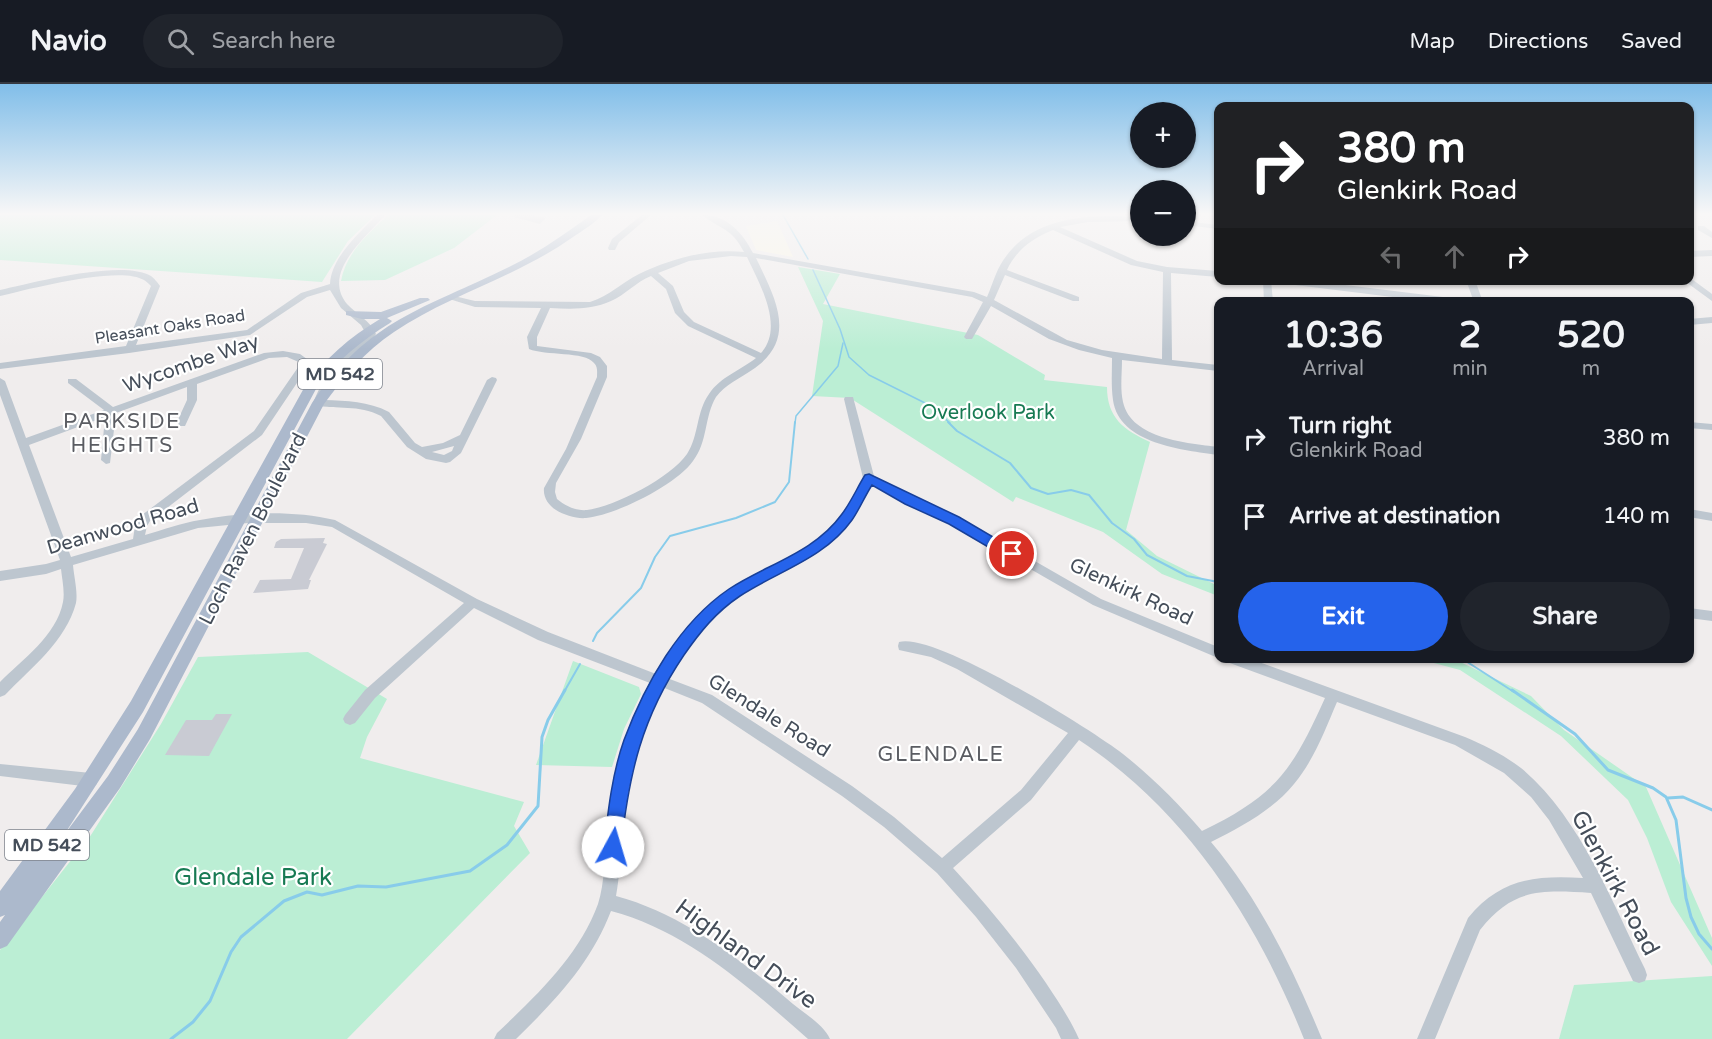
<!DOCTYPE html>
<meta charset="utf-8">
<style>
:root{--surface:#171b24;--page:#20242c;--text:#f1f3f6;--muted:#9ea1a6;--line:#363941;--accent:#2563eb}
body{margin:0;font-family:"Varela Round",sans-serif;background:var(--page);color:var(--text);height:100vh;display:flex;flex-direction:column;font-size:22px;white-space:nowrap}
*{box-sizing:border-box;margin:0}
p{font-size:20px;color:var(--muted)}
.icon{flex:none;width:33px;height:33px;fill:none;stroke:currentColor;stroke-width:2;stroke-linecap:round;stroke-linejoin:round}
.map{position:relative;flex:1;overflow:hidden}
.sheet{position:absolute;left:1214px;top:213px;width:480px;height:366px;display:flex;flex-direction:column;background:var(--surface);border-radius:12px;box-shadow:0 2px 4px #0004}
.sheet>*{flex:none}
.banner{position:absolute;left:1214px;top:18px;width:480px;height:183px;border-radius:12px;box-shadow:0 2px 4px #0004;background:#202124;color:#fff;overflow:hidden}
.controls{position:absolute;left:1130px;top:18px;display:grid;gap:12px}
.controls a{display:grid;place-items:center;width:66px;height:66px;border-radius:50%;background:var(--surface);box-shadow:0 2px 4px #0004;font-size:30px}
.pin{position:absolute;display:grid;place-items:center;width:51px;height:51px;color:#fff;margin:-26px;border:3px solid #fff;border-radius:50%;box-shadow:0 2px 6px #0007}
.me{position:absolute;width:66px;margin:-33px;rotate:6deg;stroke-linejoin:round;filter:drop-shadow(0 0 4px #0008)}
.turn{display:flex;align-items:center;gap:21px;height:126px;padding:0 24px;font-size:27px}
.turn .icon{width:78px;height:78px;stroke-width:2.5}
.turn b{display:block;font-size:42px;line-height:51px}
.lanes{display:flex;align-items:center;height:57px;padding:0 24px;background:#0003;justify-content:center;gap:30px;direction:ltr}
.lanes .off{opacity:.35}
.eta{display:flex;justify-content:space-evenly;align-items:center;height:102px;text-align:center}
.eta b{font-size:36px;font-weight:700;line-height:42px}
.primary-button{display:flex;gap:12px;margin-top:auto;padding:12px 24px}
.primary-button a{flex:1;height:69px;border-radius:36px;background:var(--accent);color:#fff;font-size:24px;font-weight:700;line-height:69px;text-align:center}
.primary-button a+a{background:var(--page);color:var(--text)}
ul{padding:0;list-style:none}
li{display:flex;align-items:center;gap:18px;height:78px;padding:0 24px}
li div{flex:1}
li b{display:block;font-size:22px}
li em{font-style:normal}
header{display:flex;align-items:center;gap:36px;box-sizing:border-box;height:84px;padding:0 30px;background:var(--surface);border-bottom:2px solid var(--line)}
header strong{font-size:28px}
nav{display:flex;gap:33px;margin-inline-start:auto;font-size:21px}
.search{width:420px;height:54px;background:var(--page);display:flex;align-items:center;gap:15px;box-sizing:border-box;padding:0 21px;border-radius:33px;color:var(--muted);font-size:22px}
.map>svg:first-child{display:block}
.commercial{fill:#fbf7e5}
.green{fill:#bbeed4}
.lines{fill:none;stroke-linecap:round;stroke-linejoin:round}
.stream-far2{stroke:#88ccea;stroke-width:1.5}
.stream-far1{stroke:#88ccea;stroke-width:2}
.stream{stroke:#88ccea;stroke-width:3}
.building{fill:#c9cbd3}
.minor{fill:#bdc6cf;fill-rule:evenodd}
.major{fill:#acb9cc;fill-rule:evenodd}
.route{fill:#2563eb;stroke:#184099;stroke-width:1.5}
.labels{text-anchor:middle;dominant-baseline:central;stroke-width:4.5;stroke-linejoin:round;paint-order:stroke}
.far-street-label{font-size:16px;fill:#454e5a;stroke:#fff}
.shield{fill:#fff;stroke:#7d838c;stroke-width:1.5}
.shield-label{font-size:18px;font-weight:bold;fill:#454e5a}
.street-label{font-size:20px;fill:#454e5a;stroke:#fff}
.park-label{font-size:20px;fill:#177a53;stroke:#fff}
.neighbourhood-label{font-size:21px;letter-spacing:1.5px;fill:#5a5c62;stroke:#fff}
.near-park-label{font-size:24px;fill:#177a53;stroke:#fff}
.near-street-label{font-size:24px;fill:#454e5a;stroke:#fff}
</style>
<header>
<strong>Navio</strong>
<div class="search"><svg class="icon" aria-label="search" viewBox="0 0 24 24"><circle cx="10" cy="10" r="6"/><path d="M15 15l6 6"/></svg>Search here</div>
<nav><a>Map</a><a>Directions</a><a>Saved</a></nav>
</header>
<div class="map">
<svg width="1712" height="955" viewBox="0 0 1712 955">
<rect width="100%" height="100%" fill="#f0eded"/>
<polygon class="commercial" points="777,137 793,173 756,166 746,142"/>
<g class="green">
<polygon points="0,131 375,131 348,157 322,198 0,176"/>
<path d="M388,131H497L454,164L385,196L341,197C346,169 368,150 388,131Z"/>
<path d="M798,183L840,190L823,220L978,251L1045,291L1044,296L1107,303C1107,334 1124,346 1150,358L1126,446L1157,472L1218,502V512L1162,490L1103,448L1016,413L1013,418L850,314L812,312L823,237Z"/>
<polygon points="308,568 387,615 367,653 360,674 524,718 514,742 530,769 347,955 0,955 0,866 91,751 161,640 198,573"/>
<polygon points="1419,575 1454,575 1531,612 1564,646 1646,703 1712,854 1712,882 1671,818 1647,754 1628,716 1561,652 1460,586"/>
<polygon points="573,577 639,603 641,610 624,645 612,683 536,681"/>
<polygon points="1712,892 1712,955 1559,955 1574,901"/>
</g>
<g class="lines">
<g class="stream-far2">
<polyline points="783,131 808,175"/>
<path d="M813,186L840,245L849,273L869,291L929,321C935,329 943,332 950,339"/>
<polyline points="795,339 796,332 838,282 843,259"/>
</g>
<g class="stream-far1">
<polyline points="948,338 957,347 1010,379 1031,404 1048,410 1071,406 1089,411 1112,439 1134,455 1147,471 1187,492 1218,498"/>
<polyline points="593,557 597,549 641,504 655,473 670,452 736,434 775,418 789,398 795,338"/>
<polyline points="1461,574 1514,608"/>
<polyline points="564,608 580,580"/>
</g>
<g class="stream">
<polyline points="1512,606 1575,650 1608,686 1653,704 1666,713 1676,736 1686,814 1691,833 1699,850 1712,865"/>
<polyline points="1668,714 1683,713 1712,726"/>
<polyline points="171,955 193,938 210,917 231,868 241,853 284,817 307,808 322,811 358,802 386,803 470,787 507,761 538,722 542,653 548,636 565,606"/>
</g>
</g>
<g class="building">
<polygon points="514,131 532,131 546,134 540,140 514,133"/>
<polygon points="325,454 323,459 327,460 309,496 311,496 308,505 253,509 260,496 291,495 304,464 274,464 276,458 281,455"/>
<polygon points="216,630 232,630 209,672 165,671 186,636 212,636"/>
</g>
<g class="lines">
<g class="minor">
<path d="M377,131H385C366,154 321,188 347,220C357,231 370,236 376,250L369,260L338,289L324,316C347,317 368,317 389,328L415,359L422,363L443,359L460,351L487,296L492,293L496,294L497,296L461,369L450,378L446,379L426,375L407,363L381,332C358,320 338,326 314,321L313,319C320,302 328,286 341,273C350,265 360,260 366,250L361,241L341,224L330,206L307,213L250,251L129,269L0,285V279L126,262L151,202C149,200 147,198 144,196C120,181 29,205 0,212V206C32,199 122,175 151,192C154,194 158,199 160,202L136,261L247,246L301,209L330,200C331,174 359,149 377,131ZM454,362L452,367L444,371L432,368Z"/>
<polygon points="642,131 651,131 619,158 615,166 609,166 608,164 612,155"/>
<path d="M702,131C726,130 743,149 753,169L974,208L987,213C993,199 997,183 1007,171C1037,131 1094,130 1140,133V137L1088,138L1060,143L1137,177L1167,183L1218,187V193L1171,189L1172,276L1218,281V287L1122,276C1122,289 1120,305 1123,318C1131,355 1188,359 1218,363V371C1184,366 1119,360 1113,316C1111,302 1112,288 1112,274L1079,266L1049,255L991,222L972,255H966L964,253L983,218L972,213L756,174C775,214 799,255 752,286C740,294 725,301 716,313C704,333 708,358 693,377C676,401 616,431 586,434C577,435 564,431 556,426C548,421 543,413 544,404L566,365L597,293C597,288 598,283 594,279C585,267 545,272 529,265L527,253L541,224L475,223L446,214L450,211L475,217L590,218C611,211 621,199 639,190C670,175 709,164 744,168C731,143 721,146 702,131ZM1053,146L1131,181L1163,188L1162,275L1102,266L1067,256L994,216L1005,191L1073,217H1079V213L1007,186C1016,166 1033,154 1053,146ZM731,172L747,173C759,199 785,243 761,269L694,238L684,228L673,202L658,189L689,177ZM651,192L666,205L675,229L688,242L756,274C741,286 720,293 709,310C696,328 699,352 687,370C670,394 616,422 587,426C576,427 565,422 557,415L555,408L556,399L581,355L607,293V282L600,273L591,269L537,262V253L550,224C571,225 592,226 611,217C625,211 636,198 651,192Z"/>
<polygon points="1185,137 1218,141 1218,145 1185,141"/>
<polygon points="1698,142 1704,142 1712,148 1712,154 1698,146"/>
<polygon points="1712,166 1712,172 1689,173 1689,167"/>
<polygon points="1689,193 1712,210 1712,217 1686,198 1685,196 1689,196"/>
<polygon points="1263,196 1271,196 1273,218 1264,218"/>
<polygon points="1275,196 1305,196 1459,215 1463,218 1433,218 1279,199"/>
<polygon points="1466,196 1475,196 1483,218 1474,218"/>
<polygon points="1712,233 1712,239 1689,241 1689,235"/>
<path d="M283,267L300,270L311,278L262,351L150,437L147,442L145,451C163,446 181,439 200,436C242,428 293,426 335,436L477,515L548,548L656,590C672,562 691,534 717,515C746,494 780,483 809,462C833,445 850,420 863,394L844,315L845,313H853L874,392L914,413L958,433L1101,515L1218,563V574L1093,521L950,439L871,400C858,426 841,451 817,469C788,489 753,500 725,522C700,541 683,568 667,594L712,611L852,702L894,733L942,774L1021,706L1068,649L957,585L931,573L899,566L898,562L899,558C934,547 1092,646 1123,670C1152,693 1178,719 1202,747C1276,711 1292,687 1325,614L1227,578L1226,574H1248L1465,653C1484,661 1504,671 1521,684C1580,733 1612,818 1645,885L1647,891L1645,897L1639,899L1633,897L1591,809C1541,806 1513,804 1480,846L1435,955H1417L1468,834C1500,795 1535,791 1583,794L1549,736L1531,713L1504,689L1455,661L1337,618C1325,646 1314,676 1294,700C1273,726 1241,743 1211,758C1260,816 1293,885 1322,955H1304C1257,837 1187,727 1079,656L1031,716L953,784C987,821 1018,858 1046,899C1058,917 1070,935 1079,955H1061L1056,944L1016,884L976,833L937,789L884,743L842,712L702,619L662,603C637,648 627,698 622,748C620,770 620,791 616,812C683,830 741,876 793,920C805,930 824,941 830,955H808C750,904 687,847 611,827C591,879 555,917 516,955H494L497,949C536,912 579,872 598,820C605,798 604,775 606,752C612,699 623,646 650,599L538,556L474,524L375,614L355,639L350,641L345,639L343,635L345,631L365,606L464,519L332,443L306,439H248L198,444L73,481C74,493 78,508 76,519C66,557 31,584 5,611L0,613V598C22,576 57,551 63,518C65,508 62,495 61,485L46,490L0,497V487L46,480L60,476L0,311V294L5,297L26,354L104,326L68,299V295H76L113,323L264,269ZM287,273L301,279L254,347L142,431L135,442L133,455L71,473L29,361L105,333L101,376L106,380L110,379L116,329L187,303V316L176,340L177,342H185L197,316V300L269,274Z"/>
<polygon points="1689,338 1712,340 1712,346 1689,344"/>
<polygon points="1689,425 1712,429 1712,437 1689,433"/>
<polygon points="1689,524 1712,527 1712,537 1689,534"/>
<polygon points="0,680 91,689 96,691 98,696 96,701 91,703 0,692"/>
</g>
<path class="major" d="M591,131H602C594,140 583,146 573,153C517,193 450,210 394,248C365,267 344,293 324,320L150,655L120,704L7,862L0,865V838L5,831L0,833V807L75,705L131,617L304,304C324,275 350,253 380,235H362L346,231V227L381,228L420,214H428L430,216L387,234L392,237L390,239C361,257 336,277 316,305L143,628L64,751L108,692L138,645L312,319C369,235 424,225 509,183C538,169 565,150 591,131Z"/>
</g>
<linearGradient id="sky" x2="0" y2="1"><stop stop-color="#81bee9"/><stop offset="0.49" stop-color="#f8f7f7"/><stop offset="1" stop-color="#f8f7f7" stop-opacity="0"/></linearGradient>
<rect width="1712" height="265" fill="url(#sky)"/>
<path class="route" d="M869,390L959,433L1017,467L1019,470L1017,474H1007L949,440L905,420L872,401C865,412 859,426 852,436C824,475 778,487 740,512C716,528 700,548 684,571C642,633 629,689 621,763L619,769L613,771L606,769L604,763C608,727 612,690 624,656C645,600 679,539 729,505C767,480 814,469 842,430C851,418 857,404 865,391Z"/>
<g class="labels">
<g class="far-street-label">
<text transform="translate(170 243) rotate(-9)">Pleasant Oaks Road</text>
</g>
<g class="shield">
<rect x="298" y="275" width="84" height="30" rx="4.5"/>
<rect x="5" y="746" width="84" height="30" rx="4.5"/>
</g>
<g class="shield-label">
<text x="340" y="290">MD 542</text>
<text x="47" y="761">MD 542</text>
</g>
<g class="street-label">
<text transform="translate(191 280) rotate(-19)">Wycombe Way</text>
<text transform="translate(123 443) rotate(-16)">Deanwood Road</text>
<text transform="translate(253 445) rotate(-63)">Loch Raven Boulevard</text>
<text transform="translate(1131 508) rotate(25)">Glenkirk Road</text>
<text transform="translate(769 632) rotate(32)">Glendale Road</text>
</g>
<g class="park-label">
<text x="988" y="329">Overlook Park</text>
</g>
<g class="neighbourhood-label">
<text x="122" y="337">PARKSIDE<tspan x="122" dy="24">HEIGHTS</tspan></text>
<text x="941" y="670">GLENDALE</text>
</g>
<g class="near-park-label">
<text x="253" y="793">Glendale Park</text>
</g>
<g class="near-street-label">
<text transform="translate(1615 799) rotate(62)">Glenkirk Road</text>
<text transform="translate(746 870) rotate(36)">Highland Drive</text>
</g>
</g>
</svg>
<div class="controls">
<a>+</a>
<a>−</a>
</div>
<div class="pin" style="left:1012px;top:470px;background:#d93025"><svg class="icon" aria-label="arrive" viewBox="0 0 24 24"><path d="M6 21V4h12l-3 4 3 4H6"/></svg></div>
<svg class="me" style="left:613px;top:763px" viewBox="-20 -20 40 40"><circle r="19" fill="#fff"/><path d="M0-13L10 11 0 6-10 11z" fill="#2563eb"/></svg>
<div class="banner">
<div class="turn"><svg class="icon" aria-label="right" viewBox="0 0 24 24"><path d="M7 20v-9h11M14 6l5 5-5 5"/></svg><div><b>380 m</b>Glenkirk Road</div></div>
<div class="lanes"><svg class="icon off" aria-label="left" viewBox="0 0 24 24"><path d="M17 20v-9H6M10 6l-5 5 5 5"/></svg><svg class="icon off" aria-label="ahead" viewBox="0 0 24 24"><path d="M12 20V5M6 11l6-6 6 6"/></svg><svg class="icon" aria-label="right" viewBox="0 0 24 24"><path d="M7 20v-9h11M14 6l5 5-5 5"/></svg></div>
</div>
<section class="sheet">
<div class="eta">
<div><b>10:36</b><p>Arrival</p></div>
<div><b>2</b><p>min</p></div>
<div><b>520</b><p>m</p></div>
</div>
<ul>
<li><svg class="icon" aria-label="right" viewBox="0 0 24 24"><path d="M7 20v-9h11M14 6l5 5-5 5"/></svg><div><b>Turn right</b><p>Glenkirk Road</p></div><em>380 m</em></li>
<li><svg class="icon" aria-label="arrive" viewBox="0 0 24 24"><path d="M6 21V4h12l-3 4 3 4H6"/></svg><div><b>Arrive at destination</b></div><em>140 m</em></li>
</ul>
<div class="primary-button"><a>Exit</a><a>Share</a></div>
</section>
</div>
